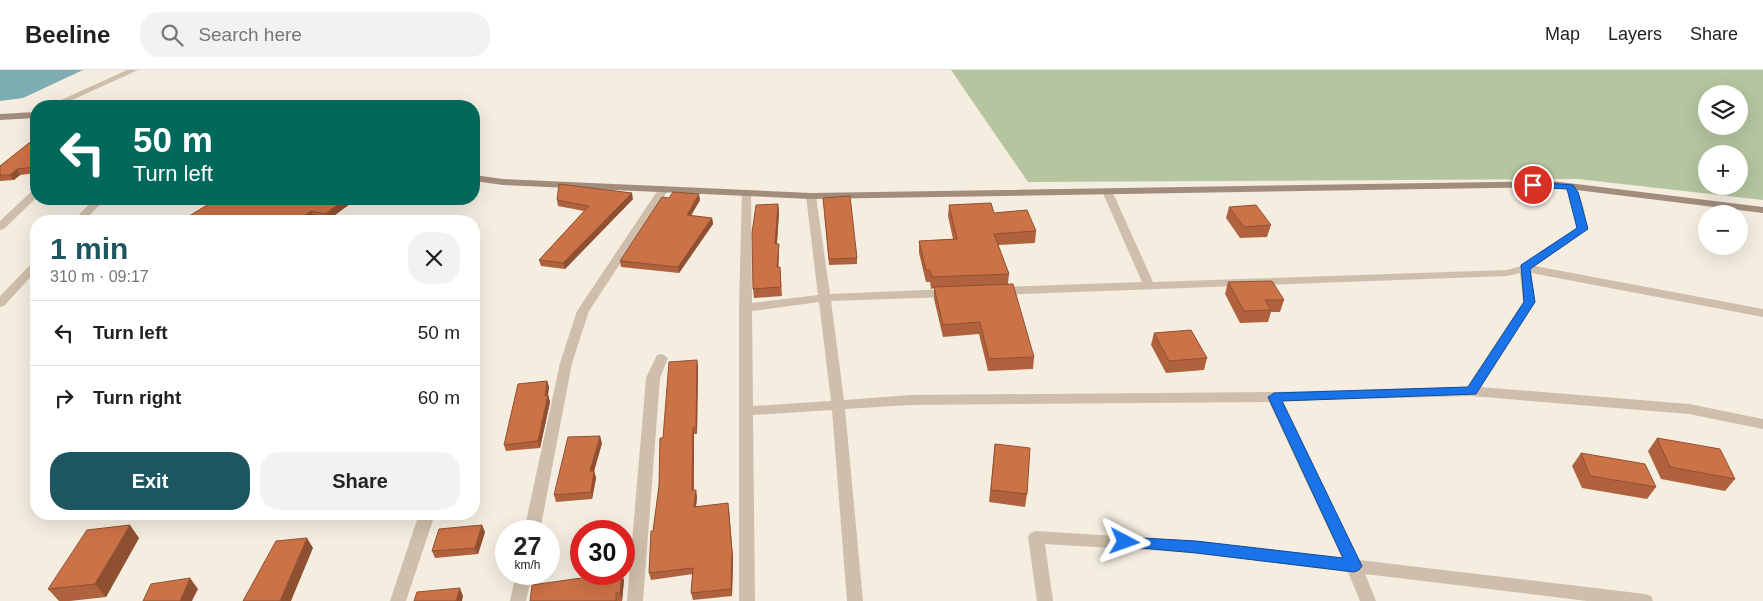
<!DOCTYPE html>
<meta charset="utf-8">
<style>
:root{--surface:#fff;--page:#f2f2f2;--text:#222;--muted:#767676;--line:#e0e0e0;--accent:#1d5660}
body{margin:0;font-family:Arial,sans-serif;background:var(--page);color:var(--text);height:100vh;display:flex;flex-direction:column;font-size:19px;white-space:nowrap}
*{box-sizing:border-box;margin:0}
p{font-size:16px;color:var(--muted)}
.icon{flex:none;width:28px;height:28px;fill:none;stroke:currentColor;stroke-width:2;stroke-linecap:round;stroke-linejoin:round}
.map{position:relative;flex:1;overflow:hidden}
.details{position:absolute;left:30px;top:145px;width:450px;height:305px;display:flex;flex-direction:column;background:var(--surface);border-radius:20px;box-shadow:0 5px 20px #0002}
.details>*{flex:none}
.guide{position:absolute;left:30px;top:30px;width:450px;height:105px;border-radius:20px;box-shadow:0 5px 20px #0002;background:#00695c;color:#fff;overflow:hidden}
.buttons{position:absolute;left:1698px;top:15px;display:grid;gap:10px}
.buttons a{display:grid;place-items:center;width:50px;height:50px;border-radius:50%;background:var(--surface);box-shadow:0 5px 20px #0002;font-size:25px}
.speed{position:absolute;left:495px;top:450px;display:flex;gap:10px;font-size:25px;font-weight:700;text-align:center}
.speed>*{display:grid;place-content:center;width:65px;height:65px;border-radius:50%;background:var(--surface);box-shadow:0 5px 20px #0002;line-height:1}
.speed small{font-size:12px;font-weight:400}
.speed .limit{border:8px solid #d22;background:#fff;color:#111}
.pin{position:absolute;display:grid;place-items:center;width:42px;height:42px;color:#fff;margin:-21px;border:2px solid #fff;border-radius:50%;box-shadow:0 1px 5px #0007}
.me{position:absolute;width:55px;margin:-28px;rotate:94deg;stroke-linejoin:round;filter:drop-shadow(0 0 4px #0008)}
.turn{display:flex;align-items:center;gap:18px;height:105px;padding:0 20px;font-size:22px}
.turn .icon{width:65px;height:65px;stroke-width:2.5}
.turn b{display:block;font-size:35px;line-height:42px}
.round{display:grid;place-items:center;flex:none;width:52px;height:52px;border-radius:20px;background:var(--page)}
.headline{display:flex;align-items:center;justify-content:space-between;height:85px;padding:0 20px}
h1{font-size:30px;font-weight:700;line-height:38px;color:var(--accent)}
.action{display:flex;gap:10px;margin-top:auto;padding:10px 20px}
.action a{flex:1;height:58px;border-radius:20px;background:var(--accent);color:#fff;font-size:20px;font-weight:700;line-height:58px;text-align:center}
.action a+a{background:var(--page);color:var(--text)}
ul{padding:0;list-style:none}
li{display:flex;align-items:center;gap:15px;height:65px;padding:0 20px;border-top:1px solid var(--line)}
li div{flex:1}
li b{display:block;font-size:19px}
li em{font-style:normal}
header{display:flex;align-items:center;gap:30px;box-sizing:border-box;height:70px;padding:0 25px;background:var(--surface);border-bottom:1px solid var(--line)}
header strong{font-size:24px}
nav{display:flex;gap:28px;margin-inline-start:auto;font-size:18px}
.search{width:350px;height:45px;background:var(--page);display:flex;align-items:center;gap:12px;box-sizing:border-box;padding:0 18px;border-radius:20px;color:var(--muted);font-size:19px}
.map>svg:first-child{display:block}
.green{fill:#b5c59f;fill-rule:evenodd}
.water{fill:#7dadb3}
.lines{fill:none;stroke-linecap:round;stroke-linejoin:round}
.street{fill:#cebeab;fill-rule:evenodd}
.secondary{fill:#a28d7c;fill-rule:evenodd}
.wall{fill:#af623d}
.shaded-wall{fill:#8f5032}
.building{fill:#cc7247;stroke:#8f5032}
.route{fill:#1a73e8;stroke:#114b97}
</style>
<header>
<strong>Beeline</strong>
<div class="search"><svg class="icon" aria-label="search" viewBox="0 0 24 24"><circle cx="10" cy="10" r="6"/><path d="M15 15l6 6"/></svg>Search here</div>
<nav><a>Map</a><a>Layers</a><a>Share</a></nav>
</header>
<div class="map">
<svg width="1763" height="531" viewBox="0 0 1763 531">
<rect width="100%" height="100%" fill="#f4ede0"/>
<path class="green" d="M951,0H1763V130L1578,109L1028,112ZM1706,24H1739V56H1706ZM1706,84H1739V116H1706Z"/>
<polygon class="water" points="0,0 83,0 23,28 0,31"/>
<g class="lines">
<g class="street">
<polygon points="127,0 138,0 59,36 48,36"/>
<path d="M1569,114C1583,119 1585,146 1588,159L1535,196L1763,239V247L1531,203L1535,232L1480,317L1689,334L1763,349V359L1689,344L1471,326L1283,331L1359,490L1645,524L1651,526L1653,531H1587L1365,504L1376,531H1360L1348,502L1196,483L1045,474L1053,531H1037L1028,467L1030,463L1036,461L1196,471L1342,488L1269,332L911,335L845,339L863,531H847L832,340L753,345L755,531H739V238L742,121H750L751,123L752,233L818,225L806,126L811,123L816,126L830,224L949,219L955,223L949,227L831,231L844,330L911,325L1274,322L1467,317L1523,232L1520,203L1507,206L999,225L993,221L999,217L1142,212L1102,121L1107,118L1112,121L1153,212L1507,200L1521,196L1577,158L1569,123L1564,117ZM819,232L831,331L753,336L752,241Z"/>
<polygon points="664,116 669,119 589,241 572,293 540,461 524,461 560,293 577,241 660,117"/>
<polygon points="36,120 36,128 4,159 0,160 0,151 32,121"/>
<polygon points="94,129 105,129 84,151 73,151"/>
<polygon points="36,192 36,201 4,236 0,237 0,226 32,193"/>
<polygon points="662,284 668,288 660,308 643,531 627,531 646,308 657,285"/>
<polygon points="419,444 435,444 406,531 390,531"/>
<polygon points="516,504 532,504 526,531 510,531"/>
</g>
<g class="secondary">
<polygon points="36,42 36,48 0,50 0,44"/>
<polygon points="474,105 503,109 811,123 1552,111 1763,137 1763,143 1552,117 811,129 503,115 474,111"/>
</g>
</g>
<g class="wall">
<polygon points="36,62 36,103 20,105 14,110 0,111 0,96 34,69"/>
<polygon points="669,128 700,130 691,146 712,148 713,154 679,203 621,197 620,191"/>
<polygon points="823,128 857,188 857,194 829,195"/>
<polygon points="217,129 348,129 350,134 328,150"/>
<polygon points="633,129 565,199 541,196 539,190 584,141 558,136 557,130"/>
<polygon points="778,134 779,143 777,174 779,182 778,197 780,197 782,226 754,228 753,219"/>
<polygon points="949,135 994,143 1036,161 1035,173 998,175 1009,204 1008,214 1034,287 1033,299 988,301 979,264 943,267 934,229 934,218 931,219 930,212 926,212 919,183 919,171 953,169 948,146"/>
<polygon points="1229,137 1271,155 1267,167 1240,168 1226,148"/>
<polygon points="1228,212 1284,230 1280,242 1271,242 1268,252 1240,253 1225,224"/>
<polygon points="1154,263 1207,288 1204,300 1166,303 1151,275"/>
<polygon points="698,296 697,364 694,364 694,420 697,427 696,437 729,439 733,489 732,526 693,530 691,523 693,504 651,510 649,503 653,461 659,416 663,368"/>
<polygon points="547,311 549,317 548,325 550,332 540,378 506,381 504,375"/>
<polygon points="1657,368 1735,409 1725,421 1661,409 1648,381"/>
<polygon points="602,373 594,401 596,408 592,429 556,432 554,425"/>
<polygon points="995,374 1027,424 1025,437 989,432"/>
<polygon points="1581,383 1656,417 1647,429 1582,418 1572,396"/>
<polygon points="485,462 478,484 435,488 432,481"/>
<polygon points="139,468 106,527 70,531 59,531 48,519"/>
<polygon points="624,510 622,531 530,531"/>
</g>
<g class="shaded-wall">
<polygon points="17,99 20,105 14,110 10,105"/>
<polygon points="632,123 633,129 565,199 563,193"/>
<polygon points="699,124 700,130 687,151 687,145"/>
<polygon points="346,129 348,129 350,134 328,150 325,144"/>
<polygon points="778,134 779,143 776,183 775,174"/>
<polygon points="311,141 314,147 308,151 298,151"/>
<polygon points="712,148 713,154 679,203 678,197"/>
<polygon points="779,174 779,182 778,206 777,197"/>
<polygon points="697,290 698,296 697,364 696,357"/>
<polygon points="547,311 549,317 547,330 548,325 550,332 540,378 538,371"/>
<polygon points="693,358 694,364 693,427 692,420"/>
<polygon points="600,366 602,373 592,408 590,401"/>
<polygon points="594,401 596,408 592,429 591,422"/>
<polygon points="696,420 697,427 695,444 694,437"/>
<polygon points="728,433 733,489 732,526 731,519"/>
<polygon points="130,455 139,468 106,527 95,514"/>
<polygon points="482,455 485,462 478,484 475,478"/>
<polygon points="307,468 313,478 291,531 280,531"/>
<polygon points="622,504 624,510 622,531 620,523"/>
<polygon points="190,508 198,519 192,531 180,531"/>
<polygon points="460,518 463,526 462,531 456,531"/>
</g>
<g class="building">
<polygon points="36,62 36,97 17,99 10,105 0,105 0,96 34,69 35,63"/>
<polygon points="559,114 632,123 563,193 539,190 589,136 557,130"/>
<polygon points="673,122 699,124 687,145 712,148 678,197 620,191 662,127 669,128"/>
<polygon points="850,126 857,188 829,189 823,128"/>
<polygon points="217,129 346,129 325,144 311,141 298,151 181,151"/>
<polygon points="991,133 994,143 1027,140 1036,161 994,164 1009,204 932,207 930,200 926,200 919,171 957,169 949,135"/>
<polygon points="778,134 775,174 779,174 777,197 780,197 781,217 753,219 752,163 756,135"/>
<polygon points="1256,135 1271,155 1244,157 1229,137"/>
<polygon points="1272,211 1284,230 1265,230 1271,240 1244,241 1228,212"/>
<polygon points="1013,214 1034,287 989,289 980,252 943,255 934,217"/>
<polygon points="1191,260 1207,288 1169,291 1154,263"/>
<polygon points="697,290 696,357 693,358 692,420 696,420 694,437 728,433 732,482 731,519 691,523 693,498 649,503 651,461 653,461 659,416 660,368 663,368 669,292"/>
<polygon points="547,311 545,326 548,325 538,371 504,375 518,314"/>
<polygon points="600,366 590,401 594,401 591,422 554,425 568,367"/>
<polygon points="1657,368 1720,379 1735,409 1670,397"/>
<polygon points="995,374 1030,378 1027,424 991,420"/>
<polygon points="1581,383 1645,394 1656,417 1590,406"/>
<polygon points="130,455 95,514 48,519 87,460"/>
<polygon points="482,455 475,478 432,481 439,459"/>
<polygon points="307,468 280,531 243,531 276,471"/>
<polygon points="609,504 622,504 620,523 616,523 616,531 530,531 532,515"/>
<polygon points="190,508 180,531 143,531 151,514"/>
<polygon points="460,518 456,531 414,531 417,522"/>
</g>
<polygon class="route" points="1533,112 1573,115 1578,122 1588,159 1530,199 1535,232 1476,324 1282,331 1362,496 1359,500 1354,502 1196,483 1120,476 1118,472 1120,468 1125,467 1196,471 1343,488 1268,327 1274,323 1468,317 1524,232 1521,195 1577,158 1567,119 1530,117 1530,113"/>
</svg>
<div class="buttons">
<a><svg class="icon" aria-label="layers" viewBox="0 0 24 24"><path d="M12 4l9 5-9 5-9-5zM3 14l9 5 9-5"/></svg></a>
<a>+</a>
<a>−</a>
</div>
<div class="speed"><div>27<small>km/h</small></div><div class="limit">30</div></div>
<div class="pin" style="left:1533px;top:115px;background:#d93025"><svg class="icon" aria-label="arrive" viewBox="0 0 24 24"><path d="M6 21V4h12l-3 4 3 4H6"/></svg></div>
<svg class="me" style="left:1125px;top:472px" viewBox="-20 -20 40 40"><path d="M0-17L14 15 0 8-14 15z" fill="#1a73e8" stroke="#fff" stroke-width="4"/></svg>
<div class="guide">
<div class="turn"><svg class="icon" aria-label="left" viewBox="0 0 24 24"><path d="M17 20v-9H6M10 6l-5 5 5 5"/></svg><div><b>50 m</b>Turn left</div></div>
</div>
<section class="details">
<div class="headline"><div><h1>1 min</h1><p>310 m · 09:17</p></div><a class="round"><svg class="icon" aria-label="close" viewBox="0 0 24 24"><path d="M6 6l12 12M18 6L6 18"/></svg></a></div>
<ul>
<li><svg class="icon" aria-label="left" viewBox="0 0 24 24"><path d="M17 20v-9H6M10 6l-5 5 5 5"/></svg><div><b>Turn left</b></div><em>50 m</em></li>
<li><svg class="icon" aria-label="right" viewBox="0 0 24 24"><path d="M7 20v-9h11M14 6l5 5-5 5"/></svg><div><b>Turn right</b></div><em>60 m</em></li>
</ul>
<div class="action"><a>Exit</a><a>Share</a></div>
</section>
</div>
